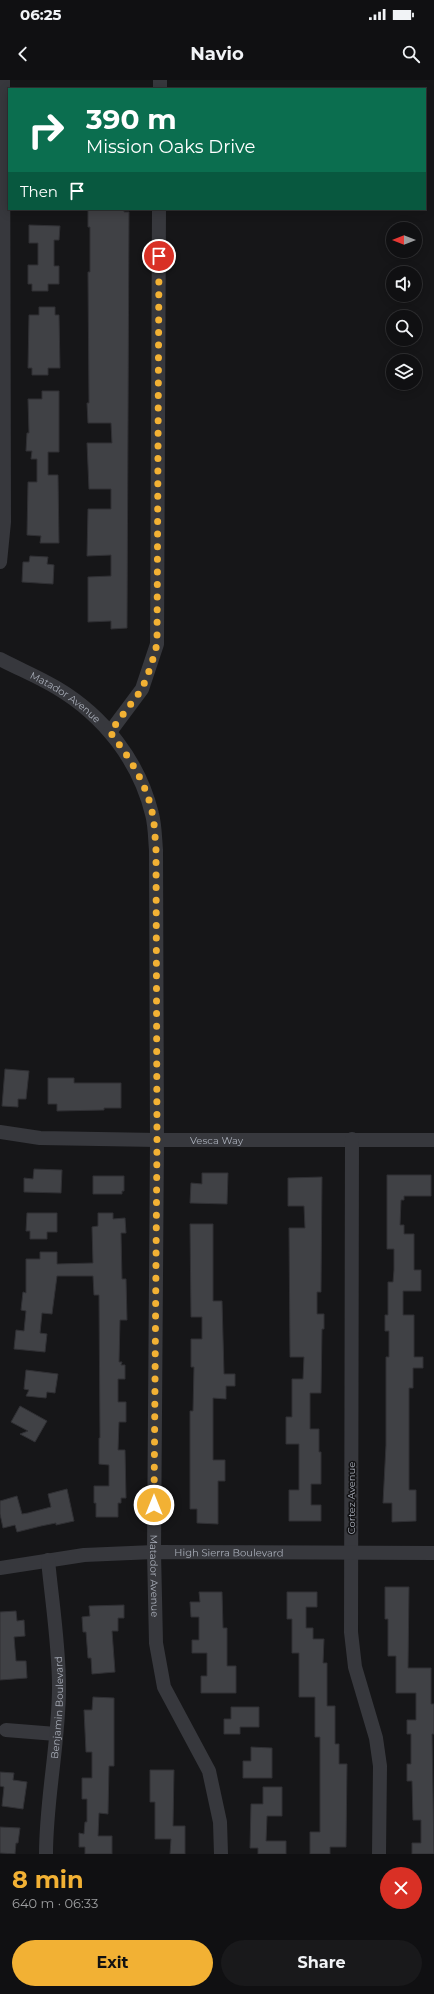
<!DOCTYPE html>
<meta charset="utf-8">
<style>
:root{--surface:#101012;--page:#19191b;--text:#f1f3f6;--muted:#9c9d9f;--line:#303032;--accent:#f2b134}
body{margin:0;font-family:Montserrat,sans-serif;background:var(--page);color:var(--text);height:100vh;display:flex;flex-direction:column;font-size:15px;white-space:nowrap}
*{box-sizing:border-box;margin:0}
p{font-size:13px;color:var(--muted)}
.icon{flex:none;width:22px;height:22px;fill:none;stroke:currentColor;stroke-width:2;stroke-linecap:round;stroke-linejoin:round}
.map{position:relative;height:1774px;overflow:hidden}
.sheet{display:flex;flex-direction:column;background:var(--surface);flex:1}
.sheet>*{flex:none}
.top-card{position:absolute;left:8px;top:8px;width:418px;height:122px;border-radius:0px;box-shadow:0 2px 10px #0003,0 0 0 1px var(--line);background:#0b6e4f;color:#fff;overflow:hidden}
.needle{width:26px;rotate:270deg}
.controls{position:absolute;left:386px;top:142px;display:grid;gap:8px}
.controls a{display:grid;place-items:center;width:36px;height:36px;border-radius:50%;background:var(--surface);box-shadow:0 2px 10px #0003,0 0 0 1px var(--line);font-size:20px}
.pin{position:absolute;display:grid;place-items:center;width:34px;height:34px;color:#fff;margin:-17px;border:2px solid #fff;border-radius:50%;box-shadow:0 1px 4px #0007}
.me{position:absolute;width:44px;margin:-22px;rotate:0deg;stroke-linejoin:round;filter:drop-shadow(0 0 3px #0008)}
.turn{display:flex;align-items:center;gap:14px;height:84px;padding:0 12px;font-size:18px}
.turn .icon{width:52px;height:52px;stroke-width:2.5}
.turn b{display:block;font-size:28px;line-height:34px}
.then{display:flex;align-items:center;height:38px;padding:0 12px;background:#0003;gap:8px;font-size:15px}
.round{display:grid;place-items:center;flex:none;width:42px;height:42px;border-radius:21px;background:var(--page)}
.headline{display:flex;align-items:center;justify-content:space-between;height:68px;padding:0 12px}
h1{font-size:24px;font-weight:700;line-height:30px;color:var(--accent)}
.button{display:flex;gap:8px;margin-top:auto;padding:8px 12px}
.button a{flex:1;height:46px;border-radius:24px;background:var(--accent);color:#111;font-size:16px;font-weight:700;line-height:46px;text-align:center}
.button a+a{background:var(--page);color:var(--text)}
.status{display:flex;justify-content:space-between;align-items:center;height:28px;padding:0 20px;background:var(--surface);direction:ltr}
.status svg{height:11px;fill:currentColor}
header{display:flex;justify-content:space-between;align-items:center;height:52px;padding:0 12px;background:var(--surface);font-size:18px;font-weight:700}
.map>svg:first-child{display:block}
.building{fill:#404145;stroke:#303034}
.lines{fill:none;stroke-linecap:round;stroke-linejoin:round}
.minor{stroke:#37383d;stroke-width:14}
.route{stroke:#f2b134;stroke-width:7;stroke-dasharray:0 12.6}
.labels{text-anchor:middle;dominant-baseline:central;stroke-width:3;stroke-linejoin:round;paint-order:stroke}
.street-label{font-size:10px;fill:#a8adb8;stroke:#111113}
</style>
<div class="status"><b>06:25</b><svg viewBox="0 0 49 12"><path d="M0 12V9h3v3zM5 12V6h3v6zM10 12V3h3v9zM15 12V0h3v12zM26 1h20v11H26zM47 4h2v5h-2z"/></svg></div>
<header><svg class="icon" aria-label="back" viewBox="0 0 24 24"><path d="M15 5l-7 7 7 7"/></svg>Navio<svg class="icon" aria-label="search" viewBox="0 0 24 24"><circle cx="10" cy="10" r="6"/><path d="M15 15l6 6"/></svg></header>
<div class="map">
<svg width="434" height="1774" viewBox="0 0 434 1774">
<rect width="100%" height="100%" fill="#161618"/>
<g class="building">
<polygon points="88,129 124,129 124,132 129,132 127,548 111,549 111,541 88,542 88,497 111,496 111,475 87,476 88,429 111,429 111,409 89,409 87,363 112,363 111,343 88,343 87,323 89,323 88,192 90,192 90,147 88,147"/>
<polygon points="29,145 60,146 59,160 54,160 54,186 59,186 59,204 48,204 48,211 32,211 32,204 28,204 28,185 38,185 38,163 29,163"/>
<polygon points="39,227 55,227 55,235 59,235 60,288 48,288 48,295 32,295 32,288 28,288 29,235 39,235"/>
<polygon points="42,311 59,311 59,372 48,372 48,395 58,395 59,463 40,463 41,456 27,455 28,402 37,402 37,379 31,379 32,371 26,371 27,353 29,353 28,319 42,319"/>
<polygon points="30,476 48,477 47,484 54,485 53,504 22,502 23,482 29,482"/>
<polygon points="5,989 29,991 26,1019 18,1019 18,1027 2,1026"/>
<polygon points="48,998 74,998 74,1003 121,1003 121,1028 104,1028 104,1030 57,1031 57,1024 48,1024"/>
<polygon points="34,1089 62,1090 61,1113 24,1112 24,1098 33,1099"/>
<polygon points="202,1093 228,1093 227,1124 190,1123 191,1103 202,1104"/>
<polygon points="387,1095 431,1095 431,1116 404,1116 404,1120 401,1120 400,1145 404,1145 404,1154 414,1154 414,1190 421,1190 421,1211 403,1211 403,1235 414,1235 414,1277 423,1277 423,1288 413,1288 413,1308 409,1308 409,1410 416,1410 416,1441 392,1442 392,1423 383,1423 386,1365 386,1277 389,1277 389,1251 385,1251 385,1235 388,1235 388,1202 393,1202 394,1190 394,1169 387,1169"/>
<polygon points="93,1096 124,1096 124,1111 122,1111 122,1114 93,1114"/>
<polygon points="322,1097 321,1212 317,1212 317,1234 324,1234 324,1249 322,1249 321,1313 310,1313 310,1349 319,1349 319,1372 321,1372 321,1404 311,1404 311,1425 321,1425 321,1441 289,1441 289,1410 299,1410 299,1364 286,1364 286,1337 292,1337 292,1299 303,1299 304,1277 290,1277 289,1148 305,1148 304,1126 288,1126 288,1098"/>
<polygon points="27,1133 57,1133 57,1152 47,1152 47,1159 30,1159 30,1151 26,1151"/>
<polygon points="98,1133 113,1133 113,1139 125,1138 126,1153 121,1153 122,1199 126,1199 127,1240 120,1240 119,1282 122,1282 121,1285 125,1285 125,1299 118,1299 118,1322 126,1322 126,1342 119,1342 118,1370 125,1370 126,1418 121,1418 121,1423 118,1423 118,1437 96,1437 96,1423 94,1423 94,1406 109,1406 109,1385 99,1384 99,1358 100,1358 99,1215 94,1215 93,1196 57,1196 52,1234 42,1233 40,1253 47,1254 45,1272 14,1269 16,1250 24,1251 26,1231 21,1230 23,1212 26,1213 26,1179 40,1179 40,1172 57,1172 57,1184 93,1183 92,1147 98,1146"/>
<polygon points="190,1144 213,1144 213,1221 222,1221 224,1294 235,1294 235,1306 226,1306 226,1319 213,1318 213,1380 225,1380 225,1401 218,1401 218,1444 197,1443 197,1429 190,1429 190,1331 193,1331 194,1287 191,1287 191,1259 202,1259 202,1237 191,1237"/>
<polygon points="26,1290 58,1294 55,1313 47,1312 46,1318 26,1316 29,1310 24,1309"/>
<polygon points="20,1326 47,1341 35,1362 20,1354 28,1351 11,1342"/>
<polygon points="67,1409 74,1441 56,1445 56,1443 41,1446 17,1452 15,1445 3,1448 0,1434 0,1421 17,1416 22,1434 28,1433 51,1427 48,1414"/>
<polygon points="385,1507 409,1507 408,1588 431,1588 431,1624 434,1624 434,1654 432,1654 434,1774 412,1774 412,1763 421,1763 421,1740 413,1740 412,1701 407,1701 407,1684 411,1684 411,1654 407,1654 407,1640 416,1640 416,1613 396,1613 396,1576 388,1576 388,1539 385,1539"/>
<polygon points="199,1512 222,1512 223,1548 227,1548 227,1586 236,1586 236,1613 201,1613 201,1596 207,1596 207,1573 192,1573 192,1560 199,1560 199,1537 191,1537 190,1522 200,1522"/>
<polygon points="287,1512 317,1512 317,1527 306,1527 306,1548 313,1548 313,1559 324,1559 323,1583 327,1583 327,1626 335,1626 335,1664 339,1664 339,1684 347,1684 346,1767 330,1767 330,1774 310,1774 310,1752 320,1752 320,1657 315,1657 315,1617 299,1617 299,1573 292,1573 292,1539 287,1539"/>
<polygon points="124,1525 124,1538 118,1538 118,1551 112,1551 115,1592 92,1594 91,1578 88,1578 86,1552 83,1552 82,1537 90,1536 89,1526"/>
<polygon points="16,1531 17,1541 24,1540 25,1556 14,1557 16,1581 26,1581 27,1598 0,1600 0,1532"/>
<polygon points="93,1617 114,1618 114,1686 109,1686 108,1734 99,1733 98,1756 112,1756 112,1774 85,1774 85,1767 79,1767 79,1753 84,1754 85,1742 87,1742 87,1719 82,1719 82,1698 92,1698 92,1672 86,1672 84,1630 92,1630"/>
<polygon points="231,1627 259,1627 259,1647 240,1647 240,1654 224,1654 224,1639 231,1639"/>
<polygon points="251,1667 272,1668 272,1698 243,1698 243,1681 251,1681"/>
<polygon points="150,1690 174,1690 173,1746 185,1746 185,1774 170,1774 171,1759 155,1759 155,1722 150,1722"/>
<polygon points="0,1692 14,1693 13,1700 27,1702 23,1729 2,1726 4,1707 0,1706"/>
<polygon points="263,1707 282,1707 282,1736 267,1736 266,1761 286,1761 286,1774 258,1774 258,1768 250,1768 251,1724 263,1724"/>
<polygon points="0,1747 20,1748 18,1763 16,1763 15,1774 0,1773"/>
</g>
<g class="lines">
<g class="minor">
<polyline points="160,9 160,0"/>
<polyline points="0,482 4,442 3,0"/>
<path id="s1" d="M0,579C19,589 39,597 57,608C104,636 139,681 152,734C155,745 155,759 156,770L157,1060L154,1472L156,1563L164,1607L209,1691L220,1742L221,1774"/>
<polyline points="110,652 142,609 157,564 159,129"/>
<path id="s2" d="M0,1052L40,1058L157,1060H434"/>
<polyline points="352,1059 351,1552 355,1587 376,1658 380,1686 379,1774"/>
<path id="s3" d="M0,1488L84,1475L154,1472L434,1473"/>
<polyline points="6,1650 56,1654"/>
<path id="s4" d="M46,1774C46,1718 59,1663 59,1607C59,1565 52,1522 48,1480"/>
</g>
</g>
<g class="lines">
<path class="route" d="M154,1425L157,1060L156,770C155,759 155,748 153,737C148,705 129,677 110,652L142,609L151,586L157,564L159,176"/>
</g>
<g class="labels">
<g class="street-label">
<text stroke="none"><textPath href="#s1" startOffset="76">Matador Avenue</textPath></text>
<text stroke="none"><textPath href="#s2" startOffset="217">Vesca Way</textPath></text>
<text transform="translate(351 1418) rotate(-90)">Cortez Avenue</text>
<text stroke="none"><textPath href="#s3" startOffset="230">High Sierra Boulevard</textPath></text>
<text stroke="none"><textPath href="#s1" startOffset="988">Matador Avenue</textPath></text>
<text stroke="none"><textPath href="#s4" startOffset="147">Benjamin Boulevard</textPath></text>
</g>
</g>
</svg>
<div class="controls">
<a><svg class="needle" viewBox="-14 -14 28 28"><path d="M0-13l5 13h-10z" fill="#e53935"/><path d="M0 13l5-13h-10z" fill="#9c9d9f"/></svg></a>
<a><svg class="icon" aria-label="sound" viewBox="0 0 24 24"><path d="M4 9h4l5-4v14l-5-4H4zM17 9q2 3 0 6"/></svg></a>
<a><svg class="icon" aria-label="search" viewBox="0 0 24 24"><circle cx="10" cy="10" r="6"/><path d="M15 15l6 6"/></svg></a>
<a><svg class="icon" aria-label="layers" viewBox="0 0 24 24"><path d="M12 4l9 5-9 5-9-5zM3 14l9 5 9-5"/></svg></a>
</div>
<div class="pin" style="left:159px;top:176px;background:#d93025"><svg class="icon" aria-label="arrive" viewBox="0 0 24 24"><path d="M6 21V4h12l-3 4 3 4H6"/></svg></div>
<svg class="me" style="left:154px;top:1425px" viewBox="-20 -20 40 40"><circle r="17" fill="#f2b134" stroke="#fff" stroke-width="3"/><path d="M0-11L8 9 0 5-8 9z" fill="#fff"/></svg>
<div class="top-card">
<div class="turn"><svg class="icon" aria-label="right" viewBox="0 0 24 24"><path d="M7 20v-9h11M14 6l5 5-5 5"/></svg><div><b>390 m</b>Mission Oaks Drive</div></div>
<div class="then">Then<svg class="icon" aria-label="arrive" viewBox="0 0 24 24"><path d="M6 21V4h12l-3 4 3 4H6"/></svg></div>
</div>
</div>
<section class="sheet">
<div class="headline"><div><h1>8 min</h1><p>640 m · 06:33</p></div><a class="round" style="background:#d93025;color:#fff"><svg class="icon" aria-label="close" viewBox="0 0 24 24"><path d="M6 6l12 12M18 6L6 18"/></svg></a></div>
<div class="button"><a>Exit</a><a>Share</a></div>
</section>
